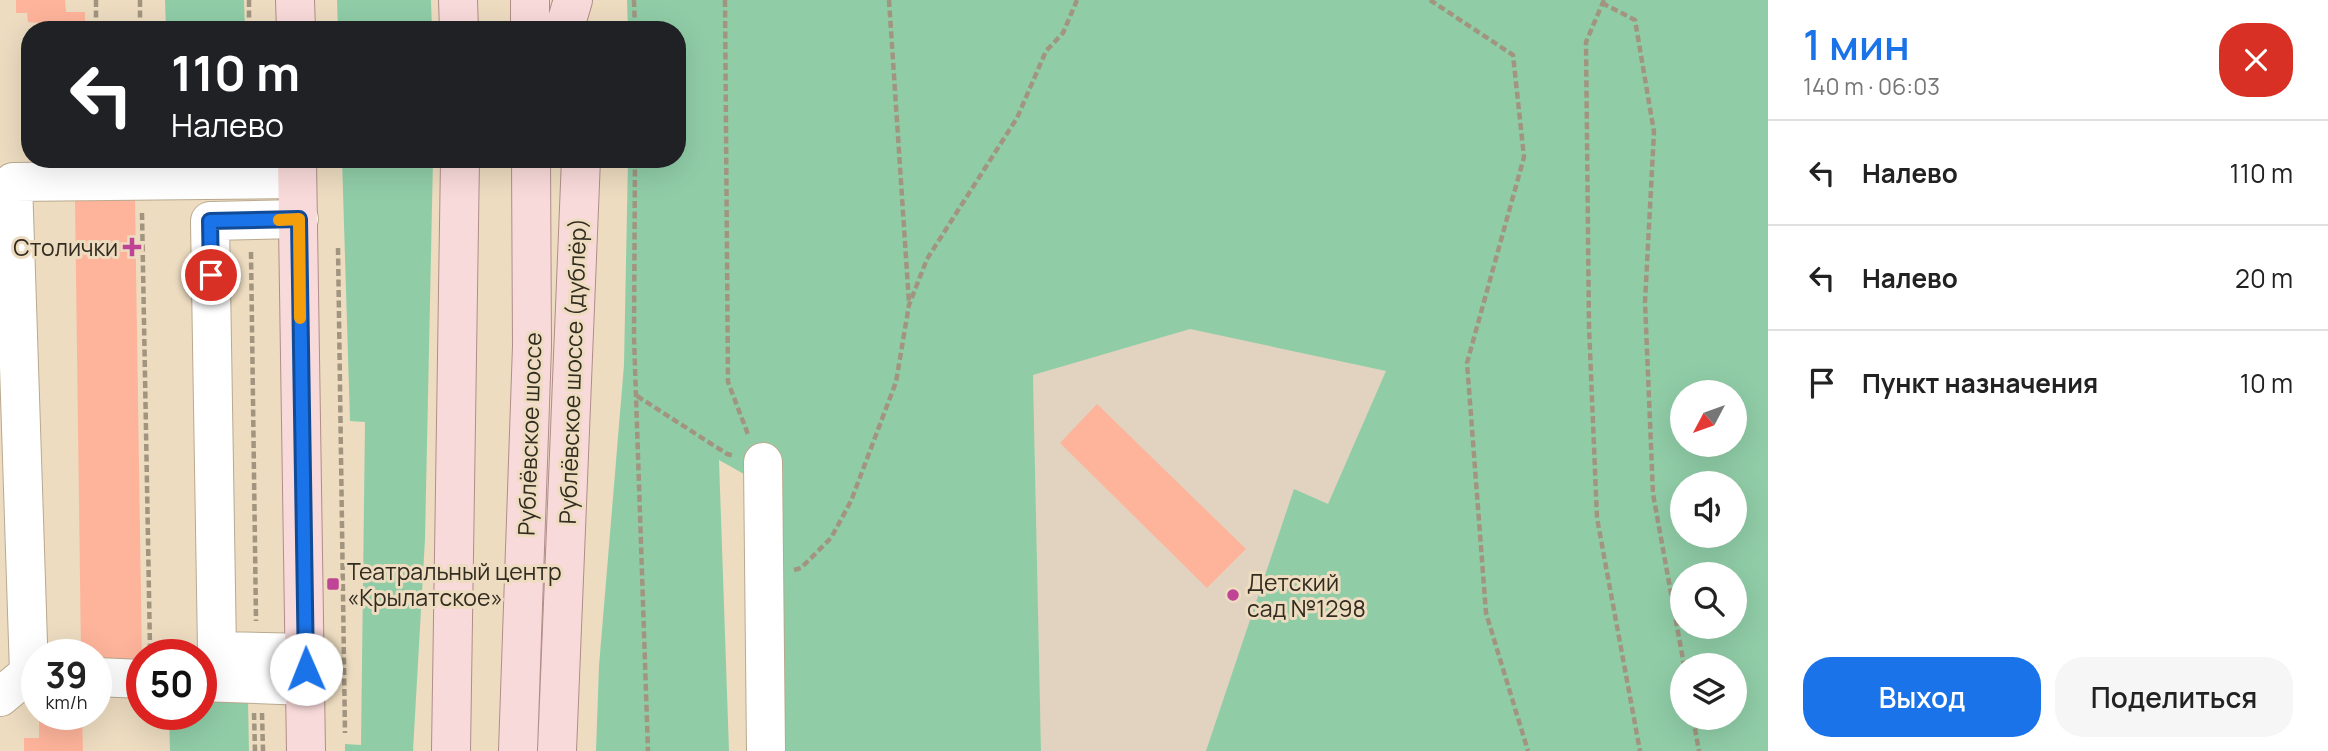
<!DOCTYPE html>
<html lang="ru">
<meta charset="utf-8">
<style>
:root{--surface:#fff;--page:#f6f6f6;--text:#222;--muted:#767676;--line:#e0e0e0;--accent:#1a73e8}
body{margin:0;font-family:Manrope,sans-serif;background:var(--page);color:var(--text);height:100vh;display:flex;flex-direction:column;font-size:26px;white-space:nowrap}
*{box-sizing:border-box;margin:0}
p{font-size:23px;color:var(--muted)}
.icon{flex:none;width:38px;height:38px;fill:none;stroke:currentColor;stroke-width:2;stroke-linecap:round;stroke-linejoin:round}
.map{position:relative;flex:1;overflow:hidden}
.side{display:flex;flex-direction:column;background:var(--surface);width:560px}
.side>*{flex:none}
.hud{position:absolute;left:21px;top:21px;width:665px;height:147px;border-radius:28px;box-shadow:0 7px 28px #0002;background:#202124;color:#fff;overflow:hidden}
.needle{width:46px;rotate:229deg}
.controls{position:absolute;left:1670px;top:380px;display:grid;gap:14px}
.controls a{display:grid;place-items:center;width:77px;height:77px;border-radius:50%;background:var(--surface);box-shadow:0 7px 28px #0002;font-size:35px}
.speed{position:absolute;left:21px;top:639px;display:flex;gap:14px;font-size:35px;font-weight:700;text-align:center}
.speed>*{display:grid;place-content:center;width:91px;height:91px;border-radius:50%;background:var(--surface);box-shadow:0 7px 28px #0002;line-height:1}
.speed small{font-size:18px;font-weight:400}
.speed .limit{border:10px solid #d22;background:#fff;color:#111}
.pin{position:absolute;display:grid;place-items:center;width:60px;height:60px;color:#fff;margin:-30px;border:4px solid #fff;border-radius:50%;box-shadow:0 2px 7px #0007}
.me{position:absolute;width:77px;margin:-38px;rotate:359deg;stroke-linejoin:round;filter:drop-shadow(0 0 5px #0008)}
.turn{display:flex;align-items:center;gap:24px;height:147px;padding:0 35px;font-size:32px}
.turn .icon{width:91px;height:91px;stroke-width:2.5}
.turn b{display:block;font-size:49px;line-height:60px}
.round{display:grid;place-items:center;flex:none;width:74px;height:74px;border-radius:28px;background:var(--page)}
.summary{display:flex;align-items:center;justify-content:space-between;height:119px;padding:0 35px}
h1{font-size:42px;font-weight:600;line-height:52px;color:var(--accent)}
.action{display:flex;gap:14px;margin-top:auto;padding:14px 35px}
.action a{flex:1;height:80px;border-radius:28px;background:var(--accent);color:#fff;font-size:28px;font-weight:600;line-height:80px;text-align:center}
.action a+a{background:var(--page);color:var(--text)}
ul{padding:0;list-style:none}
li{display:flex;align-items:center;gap:21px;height:105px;padding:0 35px;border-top:2px solid var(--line)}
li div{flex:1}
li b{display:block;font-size:26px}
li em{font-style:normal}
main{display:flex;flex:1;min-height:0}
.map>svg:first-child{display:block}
.education{fill:#e2d2c0}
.green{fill:#90cda7;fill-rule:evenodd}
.building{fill:#feb49b}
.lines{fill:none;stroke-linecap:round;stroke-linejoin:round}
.minor-casing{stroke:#b9a98e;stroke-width:40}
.major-casing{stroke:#b08d89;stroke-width:40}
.path{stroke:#a19580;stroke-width:4.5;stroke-dasharray:7 3.5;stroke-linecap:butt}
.minor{stroke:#fff;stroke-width:38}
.major{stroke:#f9dada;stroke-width:38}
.route-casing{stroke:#114b97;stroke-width:18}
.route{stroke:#1a73e8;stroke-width:12}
.slow{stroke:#f59e0b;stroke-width:12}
.poi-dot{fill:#bf4495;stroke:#eddcc0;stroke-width:2.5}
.labels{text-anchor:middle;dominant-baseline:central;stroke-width:6;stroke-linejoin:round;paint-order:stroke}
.poi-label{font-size:23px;fill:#312b20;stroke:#eddcc0;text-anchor:start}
.street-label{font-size:23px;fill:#312b20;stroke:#eddcc0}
</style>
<main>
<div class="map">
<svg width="1768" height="751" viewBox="0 0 1768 751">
<rect width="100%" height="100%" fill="#eddcc0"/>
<polygon class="education" points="1190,328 1387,371 1459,751 1041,751 1033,375"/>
<g class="green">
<polygon points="165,0 244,0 245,30 166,30"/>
<polygon points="337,0 431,0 432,30 338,30"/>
<path d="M627,0H1768V751H1206L1294,489L1328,504L1386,371L1190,329L1033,375L1041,751H783L767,487L719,460L729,751H596L599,666L624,365L628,159H677V30H628ZM1682,392H1734V444H1682ZM1682,483H1734V536H1682ZM1682,574H1734V626H1682ZM1682,665H1734V718H1682Z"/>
<polygon points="342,159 433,159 425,539 413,751 345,751 345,744 361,745 365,422 350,421"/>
<polygon points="201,700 248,700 249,751 170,751 169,714 201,714"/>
</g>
<g class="building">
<polygon points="16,0 65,0 66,12 85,12 85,30 39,30 39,23 28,22 27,13 16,13"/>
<polygon points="135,200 142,663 96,664 96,654 81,654 75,201"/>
<polygon points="1097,404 1246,549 1207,588 1060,443"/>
<polygon points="39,714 82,714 83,751 24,751 24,738 39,738"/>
</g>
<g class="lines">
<g class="minor-casing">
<g id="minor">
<polyline points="299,219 210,221 217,651 306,653"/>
<polyline points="763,462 766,751"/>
<polyline points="96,677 142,679"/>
<polyline points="201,682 306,686"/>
<polyline points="0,697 29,673 13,182 297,179"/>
</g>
</g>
<g class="major-casing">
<g id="major">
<polyline points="295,0 296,30"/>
<polyline points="458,0 459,30"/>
<polyline points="530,0 530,30"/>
<polyline points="564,30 573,0"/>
<polyline points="297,159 306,751"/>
<polyline points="451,751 460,159"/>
<polyline points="518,751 532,346 531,159"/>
<polyline points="557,751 581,159"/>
</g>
</g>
<g class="path">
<polyline points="96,0 96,30"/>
<polyline points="140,0 140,30"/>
<polyline points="249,0 249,30"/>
<polyline points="634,0 635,30"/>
<polyline points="725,0 728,382 749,437"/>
<polyline points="889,0 909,303"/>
<polyline points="1430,0 1513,55 1524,157 1467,363 1486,613 1528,751"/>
<polyline points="1604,0 1586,42 1589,327 1597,518 1640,751"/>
<polyline points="1602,3 1635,20 1654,132 1645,302 1653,494 1684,665"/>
<polyline points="635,159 634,337 648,751"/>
<polyline points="142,213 150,648"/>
<polyline points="338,248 345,733"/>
<polyline points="251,252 256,621"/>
<polyline points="637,396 727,454 735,456"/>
<polyline points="794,570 801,568 831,538 851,501 896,382 909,305 927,259 1017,118 1046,51 1063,33 1077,0"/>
<polyline points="254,713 255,751"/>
<polyline points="262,713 263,751"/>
<polyline points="1693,718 1699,751"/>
</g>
<use href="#minor" class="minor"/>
<use href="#major" class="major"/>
</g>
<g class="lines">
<g class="route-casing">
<polyline id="route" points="211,275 210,221 299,219 306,669"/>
</g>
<use href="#route" class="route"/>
<polyline class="slow" points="279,220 299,219 300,318"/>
</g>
<g class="poi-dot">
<path d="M128.5 236.5h7v7h7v7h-7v7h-7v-7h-7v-7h7z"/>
<rect x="326" y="577" width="14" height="14" rx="3.5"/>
<circle cx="1233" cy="595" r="7"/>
</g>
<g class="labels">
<g class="poi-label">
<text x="118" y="247" text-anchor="end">Столички</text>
<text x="347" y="571">Театральный центр<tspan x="347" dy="26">«Крылатское»</tspan></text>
<text x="1247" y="582">Детский<tspan x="1247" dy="26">сад №1298</tspan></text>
</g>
<g class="street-label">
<text transform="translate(572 371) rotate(-88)">Рублёвское шоссе (дублёр)</text>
<text transform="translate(529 434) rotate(-88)">Рублёвское шоссе</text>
</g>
</g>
</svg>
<div class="controls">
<a><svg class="needle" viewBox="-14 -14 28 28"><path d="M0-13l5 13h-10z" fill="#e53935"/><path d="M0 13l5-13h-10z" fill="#767676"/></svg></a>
<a><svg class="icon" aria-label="sound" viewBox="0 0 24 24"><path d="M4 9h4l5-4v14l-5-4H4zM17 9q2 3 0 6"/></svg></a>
<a><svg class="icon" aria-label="search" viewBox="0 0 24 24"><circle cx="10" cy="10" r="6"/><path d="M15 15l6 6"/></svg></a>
<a><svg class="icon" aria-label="layers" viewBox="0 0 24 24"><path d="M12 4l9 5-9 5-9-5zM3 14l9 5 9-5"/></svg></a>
</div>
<div class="speed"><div>39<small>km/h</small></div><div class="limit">50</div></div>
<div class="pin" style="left:211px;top:275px;background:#d93025"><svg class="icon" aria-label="arrive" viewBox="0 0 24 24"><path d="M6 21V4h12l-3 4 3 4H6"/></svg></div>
<svg class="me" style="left:306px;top:669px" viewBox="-20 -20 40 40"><circle r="19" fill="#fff"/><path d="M0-13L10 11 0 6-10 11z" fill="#1a73e8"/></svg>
<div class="hud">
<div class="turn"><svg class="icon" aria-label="left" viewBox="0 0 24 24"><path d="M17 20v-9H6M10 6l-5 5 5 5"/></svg><div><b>110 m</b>Налево</div></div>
</div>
</div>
<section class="side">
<div class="summary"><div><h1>1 мин</h1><p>140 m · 06:03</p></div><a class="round" style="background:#d93025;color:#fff"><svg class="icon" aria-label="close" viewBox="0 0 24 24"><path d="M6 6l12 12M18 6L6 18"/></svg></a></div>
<ul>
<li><svg class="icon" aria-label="left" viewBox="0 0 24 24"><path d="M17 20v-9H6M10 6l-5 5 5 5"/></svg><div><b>Налево</b></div><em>110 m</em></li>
<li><svg class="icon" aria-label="left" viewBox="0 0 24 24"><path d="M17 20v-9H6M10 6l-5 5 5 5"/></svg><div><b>Налево</b></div><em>20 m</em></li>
<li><svg class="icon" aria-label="arrive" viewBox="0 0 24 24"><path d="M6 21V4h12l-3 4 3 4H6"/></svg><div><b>Пункт назначения</b></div><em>10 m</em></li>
</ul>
<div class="action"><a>Выход</a><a>Поделиться</a></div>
</section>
</main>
